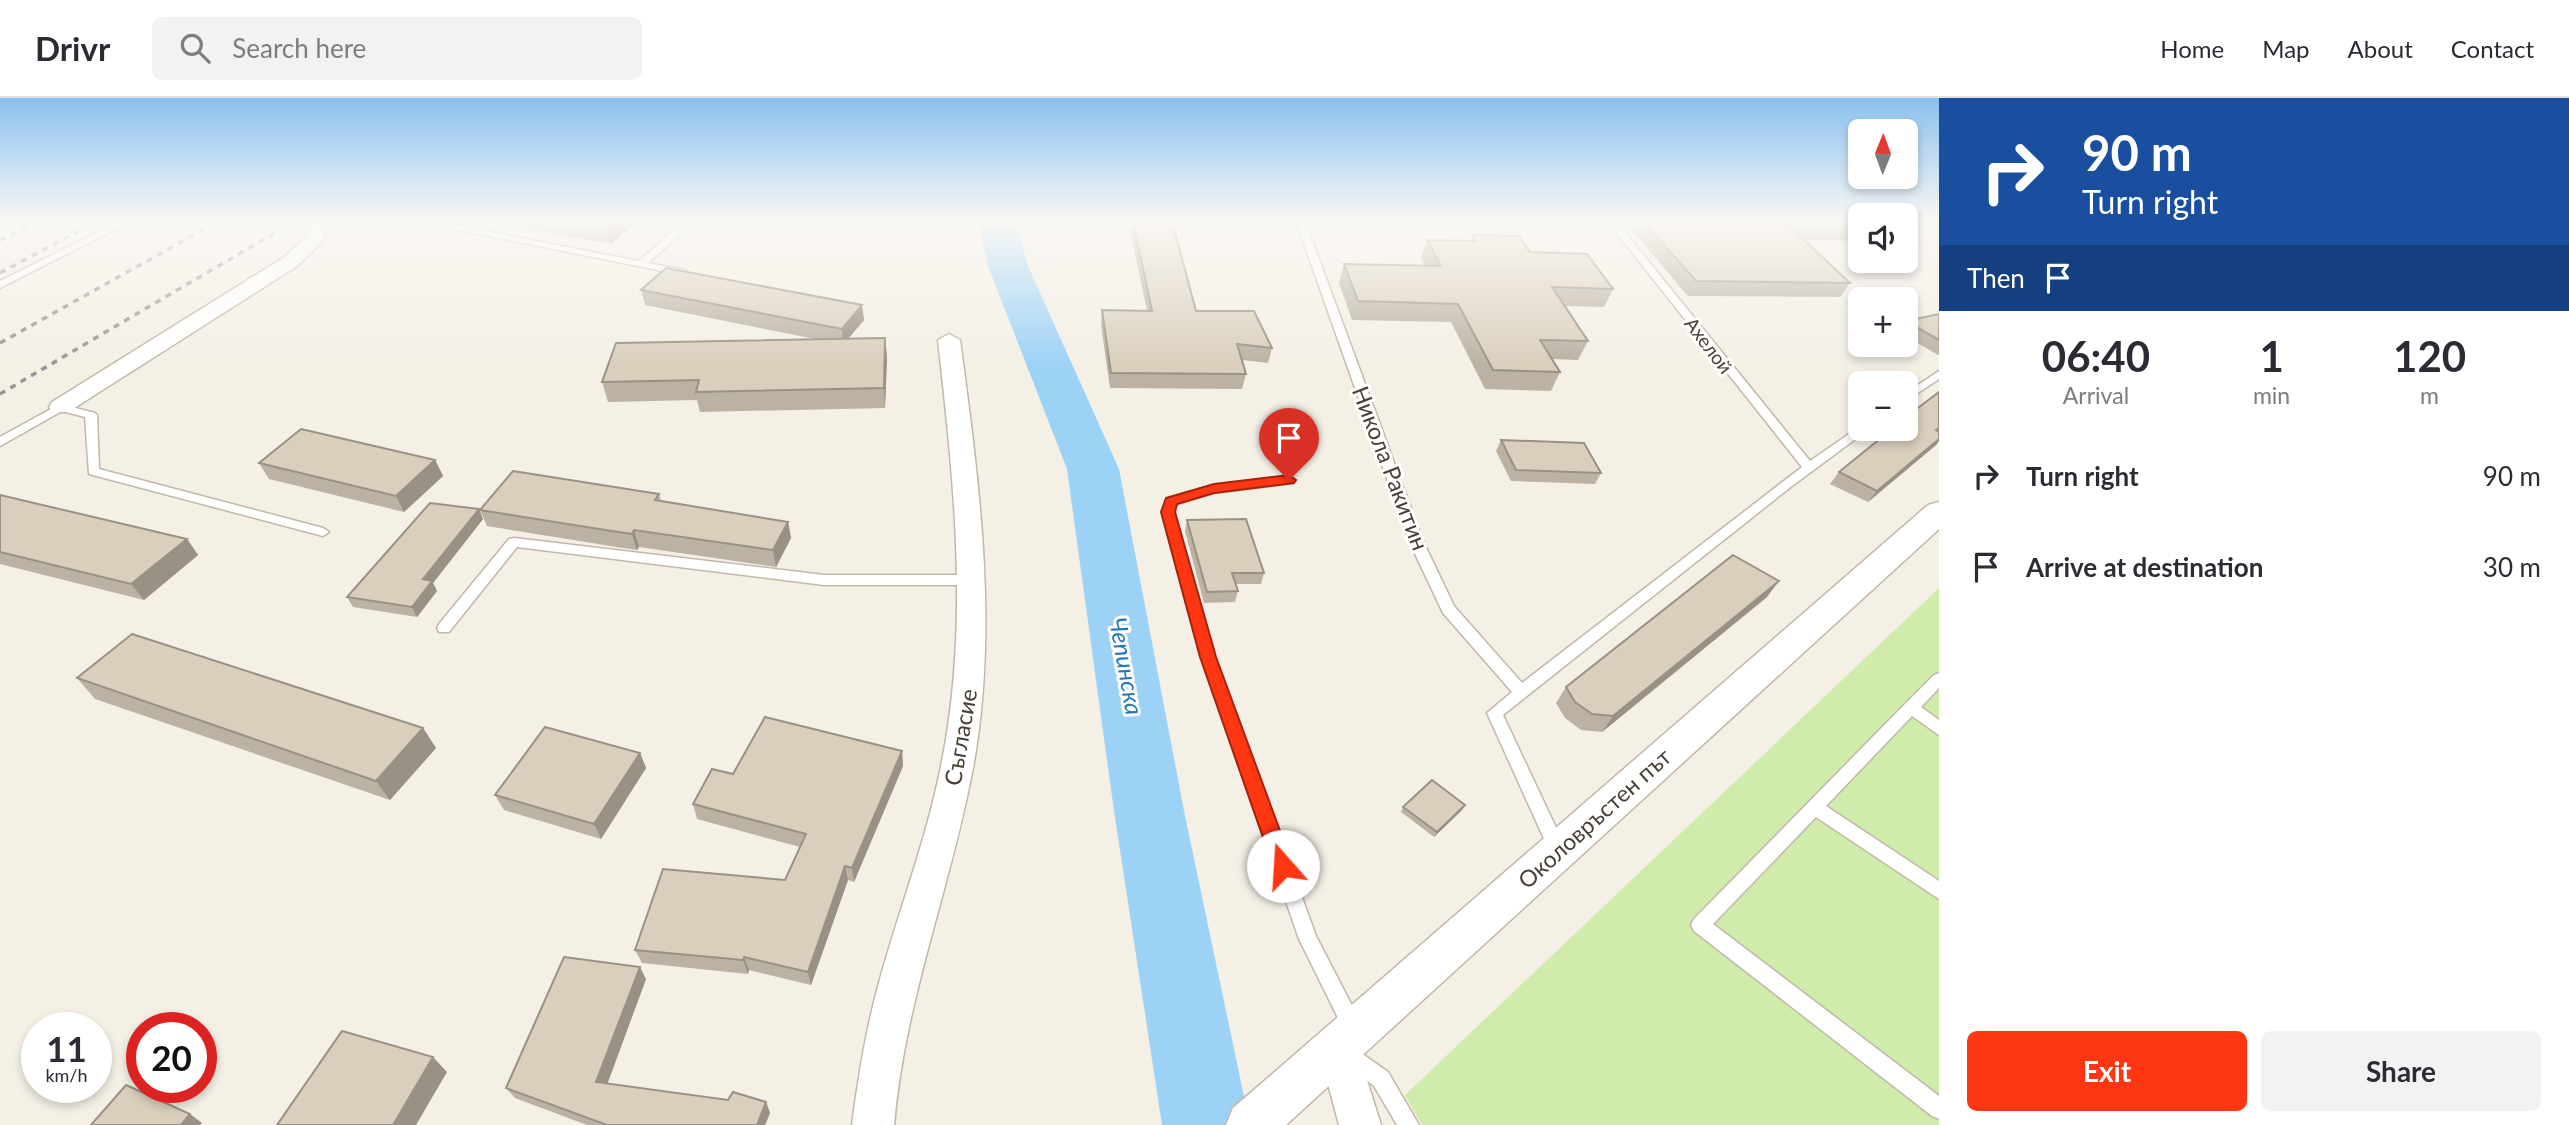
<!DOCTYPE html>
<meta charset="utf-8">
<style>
:root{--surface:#fff;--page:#f2f2f3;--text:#2b2b33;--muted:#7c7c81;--line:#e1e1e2;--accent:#ff3612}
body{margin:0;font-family:Lato,sans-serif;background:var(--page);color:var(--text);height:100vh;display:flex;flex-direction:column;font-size:26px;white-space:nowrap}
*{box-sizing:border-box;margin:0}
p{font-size:23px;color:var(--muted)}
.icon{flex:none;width:38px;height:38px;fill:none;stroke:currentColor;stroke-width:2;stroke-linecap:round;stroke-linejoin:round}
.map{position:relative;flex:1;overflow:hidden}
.sheet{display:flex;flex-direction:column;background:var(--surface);width:630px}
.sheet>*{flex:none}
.top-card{background:#1a4fa0;color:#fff;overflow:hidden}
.needle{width:46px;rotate:1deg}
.fabs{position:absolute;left:1848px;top:21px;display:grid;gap:14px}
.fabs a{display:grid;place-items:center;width:70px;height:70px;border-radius:10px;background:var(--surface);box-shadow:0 4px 10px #0003;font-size:35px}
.speed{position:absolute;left:21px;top:914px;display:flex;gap:14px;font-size:35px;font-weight:700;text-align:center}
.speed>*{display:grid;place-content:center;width:91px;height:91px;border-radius:50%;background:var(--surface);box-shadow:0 4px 10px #0003;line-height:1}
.speed small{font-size:18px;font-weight:400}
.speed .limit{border:10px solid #d22;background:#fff;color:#111}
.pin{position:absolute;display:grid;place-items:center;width:60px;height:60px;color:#fff;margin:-72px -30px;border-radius:50% 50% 50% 0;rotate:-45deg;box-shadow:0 0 7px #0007}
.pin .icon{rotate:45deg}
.me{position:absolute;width:77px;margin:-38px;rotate:341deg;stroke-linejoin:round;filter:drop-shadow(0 0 5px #0008)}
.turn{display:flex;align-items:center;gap:24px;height:147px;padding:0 28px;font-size:32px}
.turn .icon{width:91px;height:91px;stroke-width:2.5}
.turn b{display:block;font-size:49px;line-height:60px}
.then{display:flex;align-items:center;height:66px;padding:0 28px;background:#0003;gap:14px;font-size:26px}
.eta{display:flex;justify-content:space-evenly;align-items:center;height:119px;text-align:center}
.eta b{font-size:42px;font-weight:700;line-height:49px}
.button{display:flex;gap:14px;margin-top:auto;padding:14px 28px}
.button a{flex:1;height:80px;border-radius:10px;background:var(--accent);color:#fff;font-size:28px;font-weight:700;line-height:80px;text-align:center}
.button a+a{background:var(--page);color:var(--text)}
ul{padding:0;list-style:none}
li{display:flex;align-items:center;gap:21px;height:91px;padding:0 28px}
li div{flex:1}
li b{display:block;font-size:26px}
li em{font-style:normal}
header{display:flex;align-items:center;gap:42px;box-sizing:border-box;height:98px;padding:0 35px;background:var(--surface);border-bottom:2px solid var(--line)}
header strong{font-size:33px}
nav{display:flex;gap:38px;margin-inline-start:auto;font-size:24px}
.search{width:490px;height:63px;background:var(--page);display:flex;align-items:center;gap:18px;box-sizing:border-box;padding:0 24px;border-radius:10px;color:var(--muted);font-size:26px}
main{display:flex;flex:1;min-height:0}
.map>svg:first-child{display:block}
.green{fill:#cfecab}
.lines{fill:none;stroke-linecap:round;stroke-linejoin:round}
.river{fill:#9dd2f7;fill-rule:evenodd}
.service-casing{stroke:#c1b8a8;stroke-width:3}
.minor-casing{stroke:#c1b8a8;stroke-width:3}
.tertiary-casing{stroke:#c1b8a8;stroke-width:3}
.service{fill:#fff;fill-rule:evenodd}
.minor{fill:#fff;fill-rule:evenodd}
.tertiary{fill:#fff;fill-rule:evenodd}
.rail{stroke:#969696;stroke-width:3.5;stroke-dasharray:6 6;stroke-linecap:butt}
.wall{fill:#bbb2a3}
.shaded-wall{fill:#999184}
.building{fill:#dacfbd;stroke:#999184;stroke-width:2}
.route{fill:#ff3612;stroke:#a6230c;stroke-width:2}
.labels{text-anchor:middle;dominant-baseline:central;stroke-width:6;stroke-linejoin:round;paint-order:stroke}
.far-street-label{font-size:19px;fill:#484035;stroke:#fff}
.street-label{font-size:23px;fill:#484035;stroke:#fff}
.water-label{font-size:24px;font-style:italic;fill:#2377b5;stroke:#fff}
</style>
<header>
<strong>Drivr</strong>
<div class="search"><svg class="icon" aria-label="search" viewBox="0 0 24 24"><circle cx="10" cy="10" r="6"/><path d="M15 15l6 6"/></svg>Search here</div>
<nav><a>Home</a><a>Map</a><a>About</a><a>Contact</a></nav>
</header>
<main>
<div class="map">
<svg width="1939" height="1027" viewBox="0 0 1939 1027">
<rect width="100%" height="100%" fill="#f4f0e6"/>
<polygon class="green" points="1939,490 1939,1027 1422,1027 1405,997"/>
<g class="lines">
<polygon class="river" points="978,123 1016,123 1028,168 1119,371 1184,713 1250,1027 1162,1027 1114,713 1067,371 988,168"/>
<g class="service-casing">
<g id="service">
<polygon points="120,123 132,123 0,190 0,183"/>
<polygon points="414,123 433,123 639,163 685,123 695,123 648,165 685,172 687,174 682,177"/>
<polygon points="1296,123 1305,123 1423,443 1454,508 1522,585 1802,369 1607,123 1616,123 1810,363 1859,329 1860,331 1869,331 1792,388 1503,617 1566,751 1563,756 1557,758 1551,756 1487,615 1512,594 1443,515 1409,443"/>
<polygon points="1939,273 1939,281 1906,303 1906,295"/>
<polygon points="60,306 95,315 97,317 99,371 323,430 329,434 323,438 89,376 85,319 62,313 0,348 0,339"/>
<polygon points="1289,378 1295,382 1293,385 1214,395 1177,406 1174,414 1215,559 1316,838 1363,929 1360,936 1353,939 1346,936 1299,841 1201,559 1162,414 1167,400 1214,387"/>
<polygon points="514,440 824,477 972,477 979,482 972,487 824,487 517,449 449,534 439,534 437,530 439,526 509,441"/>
<polygon points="1939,575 1939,590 1921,609 1939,622 1939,637 1912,618 1826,708 1939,783 1939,801 1816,719 1713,826 1939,998 1939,1021 1932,1018 1694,833 1691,827 1694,821 1906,605 1934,577"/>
<polygon points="1347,945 1388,974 1419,1027 1397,1027 1374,988 1340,962 1337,955 1340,948"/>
</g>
</g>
<g class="minor-casing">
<g id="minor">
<polygon points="307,123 330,125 320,146 297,168 68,314 52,314 49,309 52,304 283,160 306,139 311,127"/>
<path d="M949,236L960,242C979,384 999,528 973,670C950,792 905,901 894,1027H852C858,981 865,937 877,892C897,817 926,744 941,668C970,527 954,384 938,242Z"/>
<polygon points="1338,928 1352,934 1381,1027 1339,1027 1318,948 1324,934"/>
</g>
</g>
<g class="tertiary-casing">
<polygon id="tertiary" points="1939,404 1939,431 1286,1027 1226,1027 1233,1010 1928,407"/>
</g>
<use href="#service" class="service"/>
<use href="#minor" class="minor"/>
<use href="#tertiary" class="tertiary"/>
<g class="rail">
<polyline points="0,142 39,123"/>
<polyline points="0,175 97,123"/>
<polyline points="0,245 217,124"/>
<polyline points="0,296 278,133"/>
</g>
</g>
<g class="wall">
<polygon points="483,123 638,123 611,146"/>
<polygon points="1131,123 1172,123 1196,213 1272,250 1268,265 1242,262 1246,276 1242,291 1110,290 1101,227 1102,212 1147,213 1130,131"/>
<polygon points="1624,123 1860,123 1860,143 1804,142 1850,185 1840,199 1688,198"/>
<polygon points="1473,137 1530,154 1613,191 1604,209 1565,208 1588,243 1578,262 1552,261 1560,274 1551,293 1485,291 1451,224 1352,222 1339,185 1344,166 1425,168 1421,160 1427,142 1470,143"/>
<polygon points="641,192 862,207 864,222 848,240 885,240 887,259 885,310 700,314 697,302 608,304 602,284 815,241 645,207"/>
<polygon points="1939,216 1939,257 1938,257 1906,238 1906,223"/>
<polygon points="1939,294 1939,343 1936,347 1868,404 1830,386 1839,374"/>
<polygon points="1501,342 1601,375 1595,386 1511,383 1496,353"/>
<polygon points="435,362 443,378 404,414 269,381 259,365"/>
<polygon points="659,396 661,403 788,424 791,440 776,469 639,449 637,452 623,450 487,428 480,412"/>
<polygon points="0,397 187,441 198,457 144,502 0,466"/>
<polygon points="479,411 483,421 433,485 437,493 417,519 353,509 347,499"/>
<polygon points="1187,422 1264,475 1261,486 1236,486 1238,493 1235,504 1204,505 1185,433"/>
<polygon points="1767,499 1602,634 1581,632 1565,620 1556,605 1566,589"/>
<polygon points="77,580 423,630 436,650 390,702 95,601"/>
<polygon points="902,653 903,668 854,784 848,782 811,887 749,872 748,876 642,865 635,852 785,782 800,749 697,721 693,706 733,676"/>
<polygon points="640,655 646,670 601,741 504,712 495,697"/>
<polygon points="1465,707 1462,712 1434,739 1401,714 1403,709"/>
<polygon points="646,881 607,986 728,1002 766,1004 770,1015 765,1027 587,1027 515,1000 506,990"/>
</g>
<g class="shaded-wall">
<polygon points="617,123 638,123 611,146 607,131"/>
<polygon points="862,207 864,222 843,247 842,231"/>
<polygon points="885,240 887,259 885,310 884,290"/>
<polygon points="1939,341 1939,343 1936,347 1868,404 1877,393"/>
<polygon points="435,362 443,378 404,414 396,398"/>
<polygon points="479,411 483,421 433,485 437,493 417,519 412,509 423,481"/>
<polygon points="788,424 791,440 776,469 773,452"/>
<polygon points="634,432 639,449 637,452 632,436"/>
<polygon points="187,441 198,457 144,502 131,486"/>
<polygon points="1779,483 1767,499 1602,634 1613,618"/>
<polygon points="423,630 436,650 390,702 376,683"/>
<polygon points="902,653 903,668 854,784 852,770"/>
<polygon points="640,655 646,670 601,741 594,726"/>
<polygon points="1465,707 1462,712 1434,739 1437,734"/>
<polygon points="845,768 848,782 811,887 808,874"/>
<polygon points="744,859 749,872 748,876 743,862"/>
<polygon points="640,869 646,881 604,995 596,984"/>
<polygon points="433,959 447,974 416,1027 392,1027"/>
<polygon points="766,1004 770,1015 765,1027 757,1027"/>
<polygon points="190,1016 202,1025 200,1027 181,1027"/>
</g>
<g class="building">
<polygon points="561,123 617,123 607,131"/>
<polygon points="1133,123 1172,123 1196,213 1254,213 1272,250 1237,246 1246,276 1111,275 1102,212 1152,213"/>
<polygon points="1643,123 1860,123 1860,129 1788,127 1850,185 1696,183"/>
<polygon points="1473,137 1519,138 1530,154 1587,156 1613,191 1552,189 1588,243 1540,242 1560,274 1493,272 1458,206 1358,203 1344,166 1441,168 1427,142 1476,143"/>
<polygon points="666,170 862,207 842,231 641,192"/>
<polygon points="1939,216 1939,242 1906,223"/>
<polygon points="885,240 884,290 696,294 699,282 602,284 616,245"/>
<polygon points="1939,294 1939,330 1936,332 1939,334 1939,341 1877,393 1839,374 1892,331 1906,331 1906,319"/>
<polygon points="301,331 435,362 396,398 259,365"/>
<polygon points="1501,342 1584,345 1601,375 1516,372"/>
<polygon points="513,373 659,396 655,402 788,424 773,452 634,432 632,436 618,434 480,412"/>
<polygon points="0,397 187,441 131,486 0,454"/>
<polygon points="430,405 479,411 423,481 432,483 412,509 347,499"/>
<polygon points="1246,421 1264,475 1232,475 1238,493 1207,494 1187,422"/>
<polygon points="1733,457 1779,483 1613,618 1592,616 1575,604 1566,589"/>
<polygon points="132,536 423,630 376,683 77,580"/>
<polygon points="765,619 902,653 852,770 845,768 808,874 744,859 743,862 635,852 663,771 785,782 806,736 693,706 712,671 733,676"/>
<polygon points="545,629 640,655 594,726 495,697"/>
<polygon points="1432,682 1465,707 1437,734 1403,709"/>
<polygon points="564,859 640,869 596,984 728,1002 733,994 766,1004 757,1027 607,1027 506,990"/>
<polygon points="342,933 433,959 393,1027 277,1027"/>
<polygon points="126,987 190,1016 181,1027 91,1027"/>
</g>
<linearGradient id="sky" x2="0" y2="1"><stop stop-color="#8ac0ee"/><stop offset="0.46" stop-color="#faf8f4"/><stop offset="1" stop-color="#faf8f4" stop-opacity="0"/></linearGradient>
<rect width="1939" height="267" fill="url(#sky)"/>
<polygon class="route" points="1289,377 1296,382 1294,385 1214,395 1177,406 1175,414 1216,559 1293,768 1290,774 1283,776 1276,774 1273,768 1200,559 1161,414 1166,400 1214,386"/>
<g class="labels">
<g class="far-street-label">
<text transform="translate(1709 247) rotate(53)">Ахелой</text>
</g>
<g class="street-label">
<text transform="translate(1391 370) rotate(69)">Никола Ракитин</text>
<text transform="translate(960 639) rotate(-80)">Съгласие</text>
<text transform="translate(1594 720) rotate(-42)">Околовръстен път</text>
</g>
<g class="water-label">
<text transform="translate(1127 568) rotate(80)">Чепинска</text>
</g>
</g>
</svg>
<div class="fabs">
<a><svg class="needle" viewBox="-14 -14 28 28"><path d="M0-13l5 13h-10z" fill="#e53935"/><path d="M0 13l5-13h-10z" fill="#7c7c81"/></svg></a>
<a><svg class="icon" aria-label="sound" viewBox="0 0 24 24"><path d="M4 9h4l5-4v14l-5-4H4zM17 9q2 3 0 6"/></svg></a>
<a>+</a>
<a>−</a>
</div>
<div class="speed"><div>11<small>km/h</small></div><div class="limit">20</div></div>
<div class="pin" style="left:1289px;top:382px;background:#d93025"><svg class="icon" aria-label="arrive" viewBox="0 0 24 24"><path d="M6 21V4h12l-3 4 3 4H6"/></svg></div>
<svg class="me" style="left:1283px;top:768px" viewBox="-20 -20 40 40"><circle r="19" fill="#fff"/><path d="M0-13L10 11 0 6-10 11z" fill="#ff3612"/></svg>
</div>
<section class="sheet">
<div class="top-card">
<div class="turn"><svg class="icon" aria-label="right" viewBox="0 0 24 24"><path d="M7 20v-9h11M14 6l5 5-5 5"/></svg><div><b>90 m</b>Turn right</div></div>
<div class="then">Then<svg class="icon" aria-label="arrive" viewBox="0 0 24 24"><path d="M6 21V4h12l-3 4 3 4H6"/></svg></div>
</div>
<div class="eta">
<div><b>06:40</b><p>Arrival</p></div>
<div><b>1</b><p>min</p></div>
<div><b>120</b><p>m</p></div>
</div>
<ul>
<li><svg class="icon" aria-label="right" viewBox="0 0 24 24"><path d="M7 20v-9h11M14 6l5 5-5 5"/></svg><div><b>Turn right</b></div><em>90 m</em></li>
<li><svg class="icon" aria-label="arrive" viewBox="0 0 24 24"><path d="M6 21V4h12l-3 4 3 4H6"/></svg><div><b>Arrive at destination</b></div><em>30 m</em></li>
</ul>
<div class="button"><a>Exit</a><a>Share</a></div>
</section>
</main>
